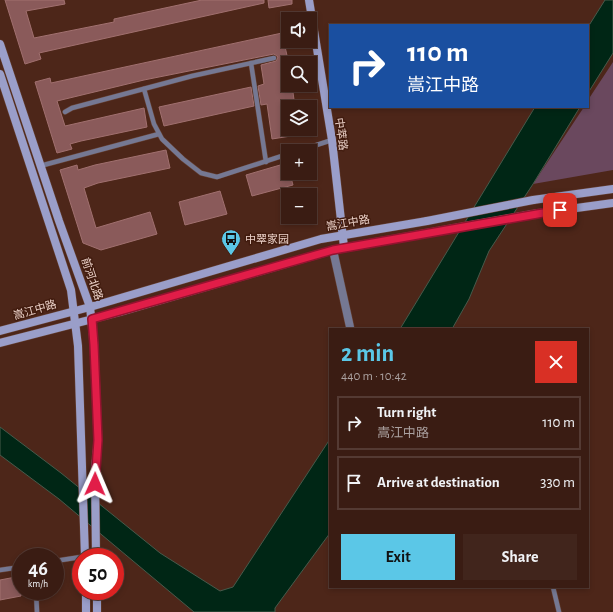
<!DOCTYPE html>
<meta charset="utf-8">
<style>
:root{--surface:#3a1c13;--page:#41251c;--text:#f1f3f6;--muted:#aba1a0;--line:#543a33;--accent:#5bc7e7}
body{margin:0;font-family:"Alegreya Sans","Noto Sans SC",sans-serif;background:var(--page);color:var(--text);height:100vh;display:flex;flex-direction:column;font-size:15px;white-space:nowrap}
*{box-sizing:border-box;margin:0}
p{font-size:13px;color:var(--muted)}
.icon{flex:none;width:22px;height:22px;fill:none;stroke:currentColor;stroke-width:2;stroke-linecap:round;stroke-linejoin:round}
.map{position:relative;flex:1;overflow:hidden}
.details{position:absolute;left:329px;top:328px;width:260px;height:260px;display:flex;flex-direction:column;background:var(--surface);border-radius:0px;box-shadow:0 2px 6px #0003,0 0 0 1px var(--line)}
.details>*{flex:none}
.guide{position:absolute;left:329px;top:24px;width:260px;height:84px;border-radius:0px;box-shadow:0 2px 6px #0003,0 0 0 1px var(--line);background:#1a4fa0;color:#fff;overflow:hidden}
.fabs{position:absolute;left:281px;top:12px;display:grid;gap:8px}
.fabs a{display:grid;place-items:center;width:36px;height:36px;border-radius:0px;background:var(--surface);box-shadow:0 2px 6px #0003,0 0 0 1px var(--line);font-size:20px}
.speed{position:absolute;left:12px;top:548px;display:flex;gap:8px;font-size:20px;font-weight:700;text-align:center}
.speed>*{display:grid;place-content:center;width:52px;height:52px;border-radius:50%;background:var(--surface);box-shadow:0 2px 6px #0003,0 0 0 1px var(--line);line-height:1}
.speed small{font-size:10px;font-weight:400}
.speed .limit{border:6px solid #d22;background:#fff;color:#111}
.pin{position:absolute;display:grid;place-items:center;width:34px;height:34px;color:#fff;margin:-17px;border-radius:8px;box-shadow:0 2px 6px #0006}
.me{position:absolute;width:44px;margin:-22px;rotate:1deg;stroke-linejoin:round;filter:drop-shadow(0 0 3px #0008)}
.turn{display:flex;align-items:center;gap:14px;height:84px;padding:0 12px;font-size:18px}
.turn .icon{width:52px;height:52px;stroke-width:2.5}
.turn b{display:block;font-size:28px;line-height:34px}
.round{display:grid;place-items:center;flex:none;width:42px;height:42px;border-radius:0px;background:var(--page)}
.overview{display:flex;align-items:center;justify-content:space-between;height:68px;padding:0 12px}
h1{font-size:24px;font-weight:700;line-height:30px;color:var(--accent)}
.action{display:flex;gap:8px;margin-top:auto;padding:8px 12px}
.action a{flex:1;height:46px;border-radius:0px;background:var(--accent);color:#111;font-size:16px;font-weight:700;line-height:46px;text-align:center}
.action a+a{background:var(--page);color:var(--text)}
ul{padding:0;list-style:none}
li{display:flex;align-items:center;gap:12px;height:54px;margin:0 8px 6px;padding:0 4px;border:2px solid var(--line);border-radius:0px}
li div{flex:1}
li b{display:block;font-size:15px}
li em{font-style:normal}
.map>svg:first-child{display:block}
.green{fill:#6a485e}
.water{fill:#002615;stroke:#475a4b}
.building{fill:#8a5a5a;stroke:#a1706f}
.lines{fill:none;stroke-linecap:round;stroke-linejoin:round}
.lane-casing{stroke:#664235;stroke-width:5.5}
.street-casing{stroke:#664235;stroke-width:9}
.secondary-casing{stroke:#664235;stroke-width:9}
.lane{stroke:#757893;stroke-width:4.5}
.street{stroke:#757893;stroke-width:8}
.secondary{stroke:#9a9ec9;stroke-width:8}
.secondary-bridge-casing{stroke:#664235;stroke-width:9;stroke-linecap:butt}
.secondary-bridge{stroke:#9a9ec9;stroke-width:8}
.route-casing{stroke:#92132f;stroke-width:10}
.route{stroke:#e11d48;stroke-width:7}
.labels{text-anchor:middle;dominant-baseline:central;stroke-width:3;stroke-linejoin:round;paint-order:stroke}
.street-label{font-size:11px;fill:#ecd2c9;stroke:#421c0f}
.poi-label{font-size:11px;fill:#ecd2c9;stroke:#421c0f;text-anchor:start}
</style>
<div class="map">
<svg width="613" height="612" viewBox="0 0 613 612">
<rect width="100%" height="100%" fill="#4d2619"/>
<polygon class="green" points="613,62 613,170 533,184 584,107 588,107 588,100"/>
<g class="water">
<polygon points="605,0 613,0 613,53 588,93 588,27"/>
<polygon points="535,107 580,107 533,184 489,251 469,299 452,329 400,329"/>
<polygon points="0,427 61,473 160,553 220,591 233,587 330,439 330,533 275,608 275,612 194,612 59,499 0,455"/>
</g>
<g class="building">
<polygon points="5,0 64,0 65,4 26,11 34,38 114,22 114,19 202,0 264,0 264,3 39,53 41,59 25,64"/>
<polygon points="268,0 292,0 292,4 269,8"/>
<polygon points="282,33 288,60 288,85 292,85 295,107 288,107 288,129 309,129 310,133 272,139 267,104 261,105 258,86 264,84 261,65 276,61 278,57 274,54 144,80 57,101 65,126 144,108 147,127 81,141 70,144 72,149 57,153 35,82 50,78 51,83"/>
<polygon points="251,87 254,106 164,126 159,107"/>
<polygon points="166,150 170,168 98,183 84,188 96,228 150,212 157,234 101,250 83,243 60,170 77,165 78,170 95,165"/>
<polygon points="287,163 293,185 252,196 246,175"/>
<polygon points="220,191 227,214 185,225 179,202"/>
<polygon points="21,576 21,596 0,600 0,580"/>
</g>
<g class="lines">
<g class="lane-casing">
<g id="lane">
<polyline points="251,63 266,162"/>
<polyline points="144,89 154,124 162,139 183,159 201,173 217,177 288,154"/>
<polyline points="65,112 72,108 192,76 274,58"/>
<polyline points="298,151 332,140"/>
<polyline points="40,166 159,134"/>
<polyline points="55,561 81,557"/>
<polyline points="0,570 21,567"/>
<polyline points="553,587 559,612"/>
<polyline points="36,591 37,612"/>
</g>
</g>
<g class="street-casing">
<polyline id="street" points="333,250 350,327"/>
</g>
<g class="secondary-casing">
<g id="secondary">
<polyline points="309,0 332,140 344,247"/>
<polyline points="0,44 59,221 90,307 94,345 98,439 95,469 96,557"/>
<polyline points="0,74 71,290 78,346 85,557"/>
<polyline points="533,200 613,189"/>
<polyline points="0,331 90,307 321,239 427,221"/>
<polyline points="0,343 120,312 333,250 533,214 613,203"/>
<polyline points="86,591 86,612"/>
<polyline points="97,591 97,612"/>
</g>
</g>
<use href="#lane" class="lane"/>
<use href="#street" class="street"/>
<use href="#secondary" class="secondary"/>
<g class="secondary-bridge-casing">
<polyline id="secondary-bridge" points="427,221 533,200"/>
</g>
<use href="#secondary-bridge" class="secondary-bridge"/>
</g>
<g class="lines">
<g class="route-casing">
<polyline id="route" points="95,484 98,440 94,345 92,319 333,250 560,210"/>
</g>
<use href="#route" class="route"/>
</g>
<defs>
<g id="bus-pin" transform="scale(1)"><path d="M0 17L-7.5 6A9.5 9.5 0 1 1 7.5 6Z" fill="#5bc7e7" stroke="#421c0f"/><path d="M-5-6H5V4H4V6H2V4H-2V6H-4V4H-5ZM-3.5-4V0h7V-4ZM-3.5 1.2v1.5H-2V1.2ZM2 1.2v1.5H3.5V1.2Z" fill="#111"/></g>
</defs>
<g fill-rule="evenodd">
<use href="#bus-pin" x="231" y="239"/>
</g>
<g class="labels">
<g class="street-label">
<text transform="translate(341 134) rotate(82)">中萃路</text>
<text transform="translate(348 223) rotate(-10)">嵩江中路</text>
<text transform="translate(92 279) rotate(71)">前河北路</text>
<text transform="translate(35 310) rotate(-16)">嵩江中路</text>
</g>
<g class="poi-label">
<text x="245" y="239">中翠家园</text>
</g>
</g>
</svg>
<div class="fabs">
<a><svg class="icon" aria-label="sound" viewBox="0 0 24 24"><path d="M4 9h4l5-4v14l-5-4H4zM17 9q2 3 0 6"/></svg></a>
<a><svg class="icon" aria-label="search" viewBox="0 0 24 24"><circle cx="10" cy="10" r="6"/><path d="M15 15l6 6"/></svg></a>
<a><svg class="icon" aria-label="layers" viewBox="0 0 24 24"><path d="M12 4l9 5-9 5-9-5zM3 14l9 5 9-5"/></svg></a>
<a>+</a>
<a>−</a>
</div>
<div class="speed"><div>46<small>km/h</small></div><div class="limit">50</div></div>
<div class="pin" style="left:560px;top:210px;background:#d93025"><svg class="icon" aria-label="arrive" viewBox="0 0 24 24"><path d="M6 21V4h12l-3 4 3 4H6"/></svg></div>
<svg class="me" style="left:95px;top:484px" viewBox="-20 -20 40 40"><path d="M0-17L14 15 0 8-14 15z" fill="#e11d48" stroke="#fff" stroke-width="4"/></svg>
<div class="guide">
<div class="turn"><svg class="icon" aria-label="right" viewBox="0 0 24 24"><path d="M7 20v-9h11M14 6l5 5-5 5"/></svg><div><b>110 m</b>嵩江中路</div></div>
</div>
<section class="details">
<div class="overview"><div><h1>2 min</h1><p>440 m · 10:42</p></div><a class="round" style="background:#d93025;color:#fff"><svg class="icon" aria-label="close" viewBox="0 0 24 24"><path d="M6 6l12 12M18 6L6 18"/></svg></a></div>
<ul>
<li><svg class="icon" aria-label="right" viewBox="0 0 24 24"><path d="M7 20v-9h11M14 6l5 5-5 5"/></svg><div><b>Turn right</b><p>嵩江中路</p></div><em>110 m</em></li>
<li><svg class="icon" aria-label="arrive" viewBox="0 0 24 24"><path d="M6 21V4h12l-3 4 3 4H6"/></svg><div><b>Arrive at destination</b></div><em>330 m</em></li>
</ul>
<div class="action"><a>Exit</a><a>Share</a></div>
</section>
</div>
